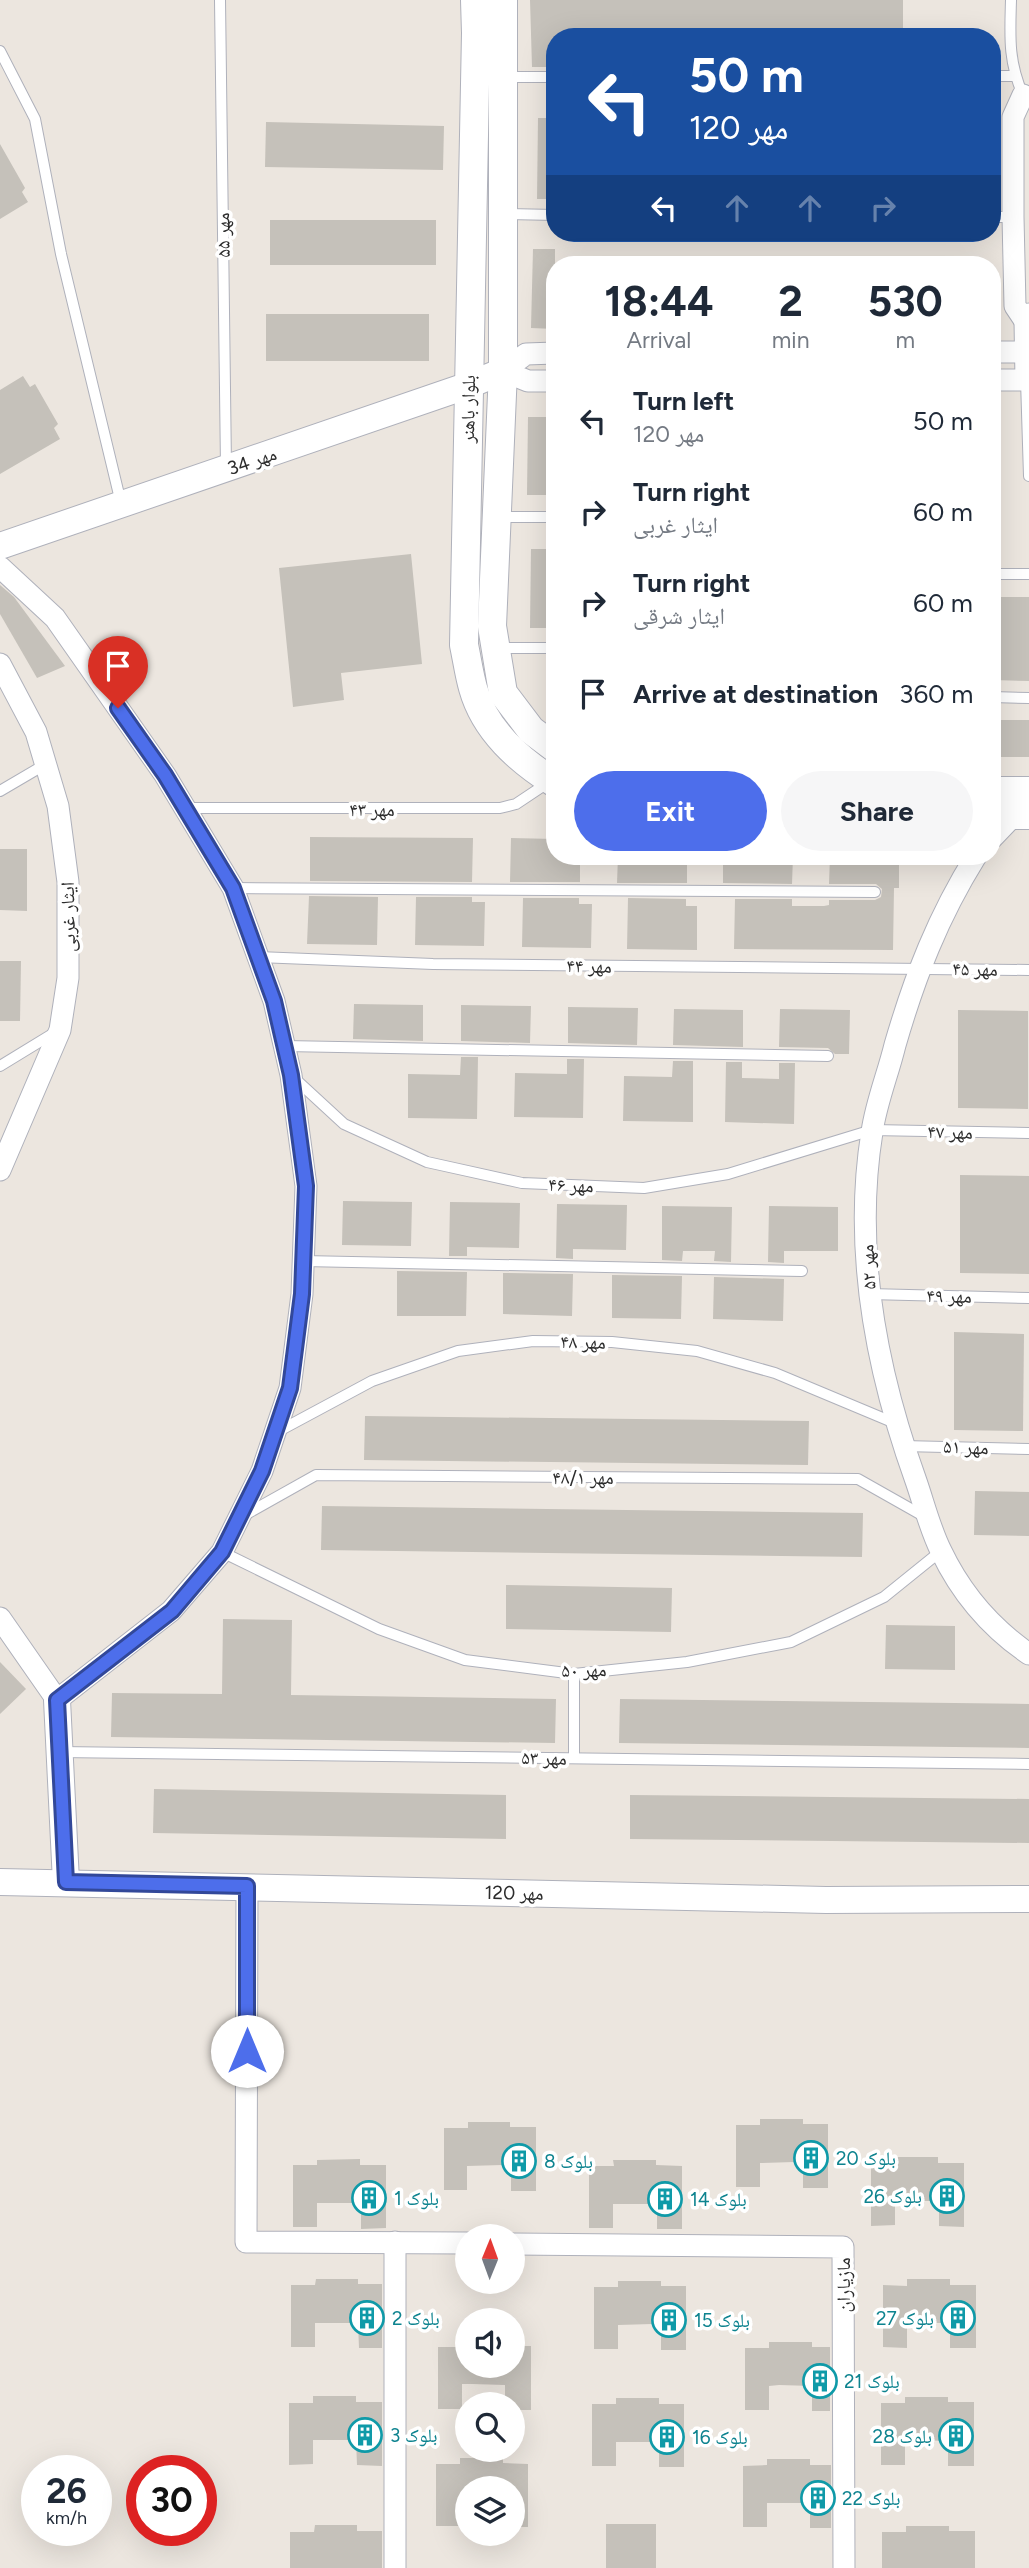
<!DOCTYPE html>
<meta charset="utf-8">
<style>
:root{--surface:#fff;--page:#f6f6f7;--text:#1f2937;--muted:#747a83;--accent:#4d6eeb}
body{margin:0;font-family:Figtree,"Noto Naskh Arabic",sans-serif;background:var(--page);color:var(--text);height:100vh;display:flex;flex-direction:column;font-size:26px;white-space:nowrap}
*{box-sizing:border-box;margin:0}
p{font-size:23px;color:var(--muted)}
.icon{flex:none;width:38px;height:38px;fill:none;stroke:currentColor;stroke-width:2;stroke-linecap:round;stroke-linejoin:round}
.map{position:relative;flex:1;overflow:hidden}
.details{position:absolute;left:546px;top:256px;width:455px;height:609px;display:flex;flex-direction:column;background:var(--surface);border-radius:28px;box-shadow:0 7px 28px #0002}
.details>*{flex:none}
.guide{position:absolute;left:546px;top:28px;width:455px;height:214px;border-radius:28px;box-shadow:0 7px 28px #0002;background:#1a4fa0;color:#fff;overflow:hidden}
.needle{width:46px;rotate:1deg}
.controls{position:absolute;left:455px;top:2224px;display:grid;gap:14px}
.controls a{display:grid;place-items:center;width:70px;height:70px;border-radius:50%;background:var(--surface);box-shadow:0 7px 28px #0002;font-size:35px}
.speed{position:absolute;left:21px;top:2455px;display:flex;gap:14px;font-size:35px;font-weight:700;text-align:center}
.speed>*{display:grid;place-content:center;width:91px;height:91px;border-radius:50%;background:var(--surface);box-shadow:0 7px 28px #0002;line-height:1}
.speed small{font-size:18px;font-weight:400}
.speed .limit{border:10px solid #d22;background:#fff;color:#111}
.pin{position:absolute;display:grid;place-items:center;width:60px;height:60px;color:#fff;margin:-72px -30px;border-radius:50% 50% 50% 0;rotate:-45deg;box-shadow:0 0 7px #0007}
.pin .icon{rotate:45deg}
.me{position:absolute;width:77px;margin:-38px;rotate:0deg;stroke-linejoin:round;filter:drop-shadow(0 0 5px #0008)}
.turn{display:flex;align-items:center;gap:24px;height:147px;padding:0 28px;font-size:32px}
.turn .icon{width:91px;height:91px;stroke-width:2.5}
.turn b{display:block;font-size:49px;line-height:60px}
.lanes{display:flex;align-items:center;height:66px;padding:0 28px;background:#0003;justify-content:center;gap:35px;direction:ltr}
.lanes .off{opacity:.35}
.eta{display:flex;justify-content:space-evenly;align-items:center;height:119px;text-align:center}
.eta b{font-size:42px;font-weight:700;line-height:49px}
.button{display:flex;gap:14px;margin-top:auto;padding:14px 28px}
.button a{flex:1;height:80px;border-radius:42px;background:var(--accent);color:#fff;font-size:28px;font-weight:700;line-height:80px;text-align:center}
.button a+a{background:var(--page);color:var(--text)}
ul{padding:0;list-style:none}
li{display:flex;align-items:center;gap:21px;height:91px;padding:0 28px}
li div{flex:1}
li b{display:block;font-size:26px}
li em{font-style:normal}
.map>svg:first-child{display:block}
.building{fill:#c5c1ba}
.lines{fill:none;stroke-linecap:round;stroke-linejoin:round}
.service-casing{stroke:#afb1bb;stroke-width:12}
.minor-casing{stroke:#afb1bb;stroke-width:23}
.tertiary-casing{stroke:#afb1bb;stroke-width:28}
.secondary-casing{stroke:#afb1bb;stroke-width:30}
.service{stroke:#fff;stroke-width:10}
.minor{stroke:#fff;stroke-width:21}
.tertiary{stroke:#fff;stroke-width:26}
.secondary{stroke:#fff;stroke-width:28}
.route-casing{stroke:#324899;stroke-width:18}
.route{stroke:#4d6eeb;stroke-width:12}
.labels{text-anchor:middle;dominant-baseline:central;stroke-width:7;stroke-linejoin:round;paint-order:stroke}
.street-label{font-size:19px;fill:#2c2c2c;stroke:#fff}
.culture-label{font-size:19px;fill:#0d838f;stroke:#fff;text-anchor:start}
</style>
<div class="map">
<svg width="1029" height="2568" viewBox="0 0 1029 2568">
<rect width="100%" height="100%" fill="#ece6df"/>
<g class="building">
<polygon points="530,0 903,0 903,37 555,37 555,67 532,67"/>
<polygon points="538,118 555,118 555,199 537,199"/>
<polygon points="266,122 444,126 443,170 265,167"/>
<polygon points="0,144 25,188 22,192 28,202 0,219"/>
<rect x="270" y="220" width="166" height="45"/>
<polygon points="533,249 555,249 555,329 531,328"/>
<rect x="266" y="314" width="163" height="47"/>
<polygon points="23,376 30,387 35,384 58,424 54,428 60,439 0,474 0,390"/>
<polygon points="528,417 555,417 555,495 527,495"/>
<polygon points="531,549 555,549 555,628 530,628"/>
<polygon points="411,554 422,664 341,673 344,700 293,707 279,568"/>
<polygon points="0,585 14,597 65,666 37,678 0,614"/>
<polygon points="992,597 1029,597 1029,681 992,680"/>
<rect x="992" y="720" width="37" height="37"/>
<polygon points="310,837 473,838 472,882 310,881"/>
<polygon points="511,838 555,839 555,856 580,856 580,882 510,882"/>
<polygon points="0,849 27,849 27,911 0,910"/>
<polygon points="618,856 687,856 687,883 617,883"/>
<polygon points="723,856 793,856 792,884 723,883"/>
<polygon points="830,856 899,856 899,888 894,888 893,950 734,949 735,899 792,899 792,906 824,906 829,905 829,900 875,900 881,897 882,889 876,884 829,884"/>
<polygon points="309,896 378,897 377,945 307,944"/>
<polygon points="416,897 472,897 472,902 485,902 484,946 415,945"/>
<polygon points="523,898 579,898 579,904 592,904 591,948 522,947"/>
<polygon points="628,898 686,899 686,906 697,906 697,950 627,949"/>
<polygon points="0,961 21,961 20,1021 0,1021"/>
<polygon points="354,1004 423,1005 423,1041 353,1039"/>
<polygon points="461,1005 531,1006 530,1043 461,1041"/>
<polygon points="568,1007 638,1008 637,1045 568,1043"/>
<polygon points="674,1009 743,1010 743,1047 673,1045"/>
<polygon points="780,1009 850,1010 849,1054 835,1054 828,1048 779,1047"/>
<polygon points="958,1010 1028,1011 1028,1109 958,1108"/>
<polygon points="461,1057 478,1057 477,1119 408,1118 408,1074 460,1075"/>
<polygon points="567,1059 584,1059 583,1118 514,1117 515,1073 567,1074"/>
<polygon points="673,1061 693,1061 693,1122 623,1121 624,1076 672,1077"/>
<polygon points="726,1062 742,1062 742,1078 779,1079 779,1063 795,1063 794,1124 725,1122"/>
<polygon points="960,1175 1029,1176 1029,1274 960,1273"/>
<polygon points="343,1201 412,1202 411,1246 342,1245"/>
<polygon points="450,1202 520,1203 519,1248 467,1247 467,1256 449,1256"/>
<polygon points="557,1204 627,1205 626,1250 573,1249 573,1259 556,1258"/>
<polygon points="662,1206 732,1207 731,1262 714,1261 715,1251 683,1251 682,1261 662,1260"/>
<polygon points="769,1206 838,1207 838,1251 784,1251 784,1263 768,1262"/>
<polygon points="397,1271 467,1272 466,1316 397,1316"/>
<polygon points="503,1273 573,1274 572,1316 503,1314"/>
<polygon points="612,1275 682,1276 681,1319 612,1318"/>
<polygon points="714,1277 784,1279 783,1321 713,1319"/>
<polygon points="954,1332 1024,1334 1023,1431 954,1430"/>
<polygon points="365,1416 809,1421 808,1465 364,1460"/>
<polygon points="975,1491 1029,1492 1029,1536 974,1535"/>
<polygon points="322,1506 863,1513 862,1557 321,1550"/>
<polygon points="506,1585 672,1588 671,1632 506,1629"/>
<polygon points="223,1619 292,1620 291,1695 556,1699 555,1743 111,1737 112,1693 222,1694"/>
<polygon points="886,1625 955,1626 955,1670 885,1669"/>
<polygon points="0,1662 26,1689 0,1714"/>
<polygon points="620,1699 1029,1704 1029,1748 619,1743"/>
<polygon points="154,1789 506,1795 506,1839 153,1833"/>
<polygon points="630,1795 1029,1799 1029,1843 630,1839"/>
<polygon points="760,2119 803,2119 803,2124 828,2124 828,2188 803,2188 803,2163 794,2162 760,2163 760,2187 736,2187 736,2125 760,2125"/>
<polygon points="468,2122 510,2122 510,2127 536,2127 536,2191 511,2191 511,2166 502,2165 467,2166 467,2190 444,2190 444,2128 468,2128"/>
<polygon points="895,2157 938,2157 938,2163 964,2163 964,2227 939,2226 939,2201 895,2201 895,2225 871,2226 871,2164 896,2164"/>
<polygon points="360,2159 360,2165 386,2165 386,2228 361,2229 361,2203 317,2203 317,2227 293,2227 293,2165 317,2165 317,2160"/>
<polygon points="613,2160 656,2160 656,2165 682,2166 682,2229 657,2229 657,2204 613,2204 613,2228 589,2228 589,2166 614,2166"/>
<polygon points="316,2279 358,2279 358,2284 382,2284 382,2348 359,2348 358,2323 315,2323 315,2347 291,2347 291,2285 315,2285"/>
<polygon points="907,2279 950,2279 950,2285 976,2285 976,2348 950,2348 950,2324 941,2323 907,2323 907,2348 883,2347 883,2285 907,2286"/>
<polygon points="618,2281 661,2281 661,2286 686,2286 686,2350 661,2350 661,2325 652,2324 618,2325 618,2349 594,2349 594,2287 618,2287"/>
<polygon points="769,2342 812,2342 812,2347 830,2347 830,2411 812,2411 812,2386 779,2385 769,2386 769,2410 745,2410 745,2348 769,2348"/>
<polygon points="513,2346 531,2346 531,2410 513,2410 513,2404 505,2404 505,2385 472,2384 462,2384 462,2409 438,2409 438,2347 467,2347 467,2366 513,2366"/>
<polygon points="313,2396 356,2396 356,2402 382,2402 382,2466 357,2465 356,2440 313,2440 313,2464 289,2465 289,2403 313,2403"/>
<polygon points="905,2397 948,2397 948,2402 974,2402 974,2466 948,2466 948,2441 915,2440 905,2441 905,2465 881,2465 881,2403 905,2403"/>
<polygon points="616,2398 659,2398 659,2404 684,2404 684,2467 659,2467 659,2442 616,2442 616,2466 592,2466 592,2404 616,2404"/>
<polygon points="460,2458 503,2458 503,2463 528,2464 528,2527 513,2527 513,2488 467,2488 467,2502 460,2502 460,2526 436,2526 436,2464 460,2464"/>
<polygon points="767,2459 810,2459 810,2465 831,2465 831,2528 810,2528 810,2503 767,2503 767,2527 743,2527 743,2466 767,2465"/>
<rect x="606" y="2524" width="50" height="44"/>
<polygon points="315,2525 357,2525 357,2531 382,2531 382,2568 290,2568 290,2532 314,2532"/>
<polygon points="906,2526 949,2526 949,2531 975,2531 975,2568 882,2568 882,2532 906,2532"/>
</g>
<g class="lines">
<g class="service-casing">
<g id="service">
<polyline points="220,0 226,467"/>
<path d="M1011,0C1010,36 1008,61 1023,95"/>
<polyline points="0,51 35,119 61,254 121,503"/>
<polyline points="992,76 1014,76"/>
<polyline points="505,77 555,77"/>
<polyline points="505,214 555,215"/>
<polyline points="992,217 1013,217"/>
<polyline points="1029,380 1026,380 1029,476"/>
<polyline points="498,517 555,517"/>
<polyline points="992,574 1029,574"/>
<polyline points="498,648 555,648"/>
<polyline points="992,697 1029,698"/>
<polyline points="0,791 46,764"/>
<polyline points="185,808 500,808 516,804 549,782"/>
<polyline points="233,888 875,892"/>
<polyline points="258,957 433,964 1029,970"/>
<polyline points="285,1046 828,1056"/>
<polyline points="0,1066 54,1033"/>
<polyline points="293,1077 344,1124 427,1162 522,1183 644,1188 728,1174 872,1130 1029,1133"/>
<polyline points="303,1261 802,1271"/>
<polyline points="869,1294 1029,1298"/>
<polyline points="277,1432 372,1381 458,1351 533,1341 612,1342 697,1351 775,1373 897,1424"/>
<polyline points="903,1446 1029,1449"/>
<polyline points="243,1516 316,1475 858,1479 927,1518"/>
<polyline points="222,1552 379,1629 465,1660 574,1674 687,1662 791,1642 884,1597 941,1551"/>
<polyline points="574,1674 574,1758"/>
<polyline points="59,1752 1029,1764"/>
</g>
</g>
<g class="minor-casing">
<g id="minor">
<polyline points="1023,95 1013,117 1013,217 1015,306 1025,321"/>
<polyline points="992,352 1026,352"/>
<polyline points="503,371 526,354 555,353"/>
<polyline points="503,371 528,381 555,381"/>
<polyline points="992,380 1026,380 1025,321 1029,314"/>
<polyline points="0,567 55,618 165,775 233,888 274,1001 291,1075 306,1186 302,1294 290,1388 262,1471 222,1552 171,1611 57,1700 0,1618"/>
<polyline points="0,664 36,732 58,806 68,882 68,978 60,1030 0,1170"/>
<polyline points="992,838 1014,815"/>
<path d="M976,856C938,917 915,976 895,1045C888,1074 876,1103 872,1132C853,1250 876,1370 916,1481C924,1504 930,1529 941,1551C961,1593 991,1628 1029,1654"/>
<polyline points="247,1887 246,2242 467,2243"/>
<polyline points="395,2242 395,2568"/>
<polyline points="513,2244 843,2247 844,2568"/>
</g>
</g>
<g class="tertiary-casing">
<g id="tertiary">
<polyline points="0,546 469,385 503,371"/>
<polyline points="57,1700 66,1882"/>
<polyline points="0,1882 826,1900 1029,1899"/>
</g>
</g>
<g class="secondary-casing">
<g id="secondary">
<path d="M475,0L476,33L464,645C467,659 469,674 473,688C485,731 519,760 555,783"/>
<polyline points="503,0 503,371 492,626 503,693 531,730 555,748"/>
<polyline points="992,791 1029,791"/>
<polyline points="992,815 1029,815"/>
</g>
</g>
<use href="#service" class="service"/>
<use href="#minor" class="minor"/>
<use href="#tertiary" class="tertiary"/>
<use href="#secondary" class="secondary"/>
</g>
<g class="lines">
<g class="route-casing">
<polyline id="route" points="118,708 165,775 233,888 274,1001 291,1075 306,1186 302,1294 290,1388 262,1471 222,1552 172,1611 57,1700 66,1882 247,1886 247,2051"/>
</g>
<use href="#route" class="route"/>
</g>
<defs>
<g id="building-ring" transform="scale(1.75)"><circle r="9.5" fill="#fff" stroke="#0f9aa8" stroke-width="1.5"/><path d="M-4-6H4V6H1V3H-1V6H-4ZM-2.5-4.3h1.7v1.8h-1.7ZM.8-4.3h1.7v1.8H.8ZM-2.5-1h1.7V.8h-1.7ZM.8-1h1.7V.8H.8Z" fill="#0f9aa8"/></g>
</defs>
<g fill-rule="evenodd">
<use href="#building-ring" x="811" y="2158"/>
<use href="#building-ring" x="519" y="2161"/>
<use href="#building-ring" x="947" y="2196"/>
<use href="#building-ring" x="369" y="2198"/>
<use href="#building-ring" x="665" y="2199"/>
<use href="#building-ring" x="367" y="2318"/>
<use href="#building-ring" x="958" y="2318"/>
<use href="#building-ring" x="669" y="2320"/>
<use href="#building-ring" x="820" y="2381"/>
<use href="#building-ring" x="365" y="2435"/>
<use href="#building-ring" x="956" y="2436"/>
<use href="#building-ring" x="667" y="2437"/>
<use href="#building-ring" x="818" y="2498"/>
</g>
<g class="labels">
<g class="street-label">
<text transform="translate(223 235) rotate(-91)">مهر ۵۵</text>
<text transform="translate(468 409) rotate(-89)">بلوار باهنر</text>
<text transform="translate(252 461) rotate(-19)">مهر 34</text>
<text x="372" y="809">مهر ۴۳</text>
<text transform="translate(68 917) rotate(-91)">ایثار غربی</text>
<text transform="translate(589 966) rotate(1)">مهر ۴۴</text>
<text transform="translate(975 969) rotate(1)">مهر ۴۵</text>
<text transform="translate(950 1132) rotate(1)">مهر ۴۷</text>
<text transform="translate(571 1185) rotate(2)">مهر ۴۶</text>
<text transform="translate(868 1267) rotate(-93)">مهر ۵۲</text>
<text transform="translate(949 1296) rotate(1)">مهر ۴۹</text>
<text transform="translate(583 1342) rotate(1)">مهر ۴۸</text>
<text transform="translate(966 1447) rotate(2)">مهر ۵۱</text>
<text x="583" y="1477">مهر ۴۸/۱</text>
<text transform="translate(584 1670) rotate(-1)">مهر ۵۰</text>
<text transform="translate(544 1758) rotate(1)">مهر ۵۳</text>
<text transform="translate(514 1893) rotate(1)">مهر 120</text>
<text transform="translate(843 2285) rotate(-90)">مازیاران</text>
</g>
<g class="culture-label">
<text x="836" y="2158">بلوک 20</text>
<text x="544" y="2161">بلوک 8</text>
<text x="922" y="2196" text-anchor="end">بلوک 26</text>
<text x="394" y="2198">بلوک 1</text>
<text x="690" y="2199">بلوک 14</text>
<text x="392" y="2318">بلوک 2</text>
<text x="934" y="2318" text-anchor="end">بلوک 27</text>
<text x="694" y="2320">بلوک 15</text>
<text x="844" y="2381">بلوک 21</text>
<text x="390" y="2435">بلوک 3</text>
<text x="932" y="2436" text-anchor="end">بلوک 28</text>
<text x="692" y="2437">بلوک 16</text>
<text x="842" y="2498">بلوک 22</text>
</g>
</g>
</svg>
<div class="controls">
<a><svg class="needle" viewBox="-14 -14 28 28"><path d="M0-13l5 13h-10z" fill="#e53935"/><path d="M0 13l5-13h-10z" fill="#747a83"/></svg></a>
<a><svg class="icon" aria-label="sound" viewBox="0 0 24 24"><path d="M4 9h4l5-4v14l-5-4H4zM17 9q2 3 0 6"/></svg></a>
<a><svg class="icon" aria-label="search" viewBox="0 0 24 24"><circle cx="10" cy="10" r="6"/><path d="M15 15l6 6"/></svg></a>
<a><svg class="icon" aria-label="layers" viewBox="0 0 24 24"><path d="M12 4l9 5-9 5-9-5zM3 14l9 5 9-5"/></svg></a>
</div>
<div class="speed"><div>26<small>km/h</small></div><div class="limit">30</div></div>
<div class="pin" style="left:118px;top:708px;background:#d93025"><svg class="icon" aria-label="arrive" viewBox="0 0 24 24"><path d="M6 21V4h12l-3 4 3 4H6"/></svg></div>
<svg class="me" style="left:247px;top:2051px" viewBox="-20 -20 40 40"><circle r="19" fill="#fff"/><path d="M0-13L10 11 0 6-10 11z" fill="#4d6eeb"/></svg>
<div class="guide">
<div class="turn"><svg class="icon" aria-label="left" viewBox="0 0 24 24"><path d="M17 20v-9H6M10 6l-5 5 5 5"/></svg><div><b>50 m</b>مهر 120</div></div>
<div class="lanes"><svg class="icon" aria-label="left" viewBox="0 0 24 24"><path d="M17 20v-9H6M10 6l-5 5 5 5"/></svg><svg class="icon off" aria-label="ahead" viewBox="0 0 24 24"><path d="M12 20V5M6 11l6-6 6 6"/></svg><svg class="icon off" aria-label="ahead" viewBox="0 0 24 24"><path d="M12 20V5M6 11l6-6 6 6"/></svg><svg class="icon off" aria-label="right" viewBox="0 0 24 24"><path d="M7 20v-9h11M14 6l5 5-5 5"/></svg></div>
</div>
<section class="details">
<div class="eta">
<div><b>18:44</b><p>Arrival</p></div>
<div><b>2</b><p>min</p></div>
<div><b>530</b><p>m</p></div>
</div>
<ul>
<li><svg class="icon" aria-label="left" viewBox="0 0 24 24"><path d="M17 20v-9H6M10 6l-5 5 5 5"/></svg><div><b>Turn left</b><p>مهر 120</p></div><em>50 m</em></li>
<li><svg class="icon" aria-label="right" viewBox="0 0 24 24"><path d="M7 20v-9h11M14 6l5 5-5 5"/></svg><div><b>Turn right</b><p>ایثار غربی</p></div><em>60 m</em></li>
<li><svg class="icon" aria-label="right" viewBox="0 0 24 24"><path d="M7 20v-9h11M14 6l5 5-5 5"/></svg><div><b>Turn right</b><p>ایثار شرقی</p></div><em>60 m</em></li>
<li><svg class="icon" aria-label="arrive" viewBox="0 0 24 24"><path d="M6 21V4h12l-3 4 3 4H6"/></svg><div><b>Arrive at destination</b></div><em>360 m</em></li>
</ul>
<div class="button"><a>Exit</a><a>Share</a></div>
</section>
</div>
